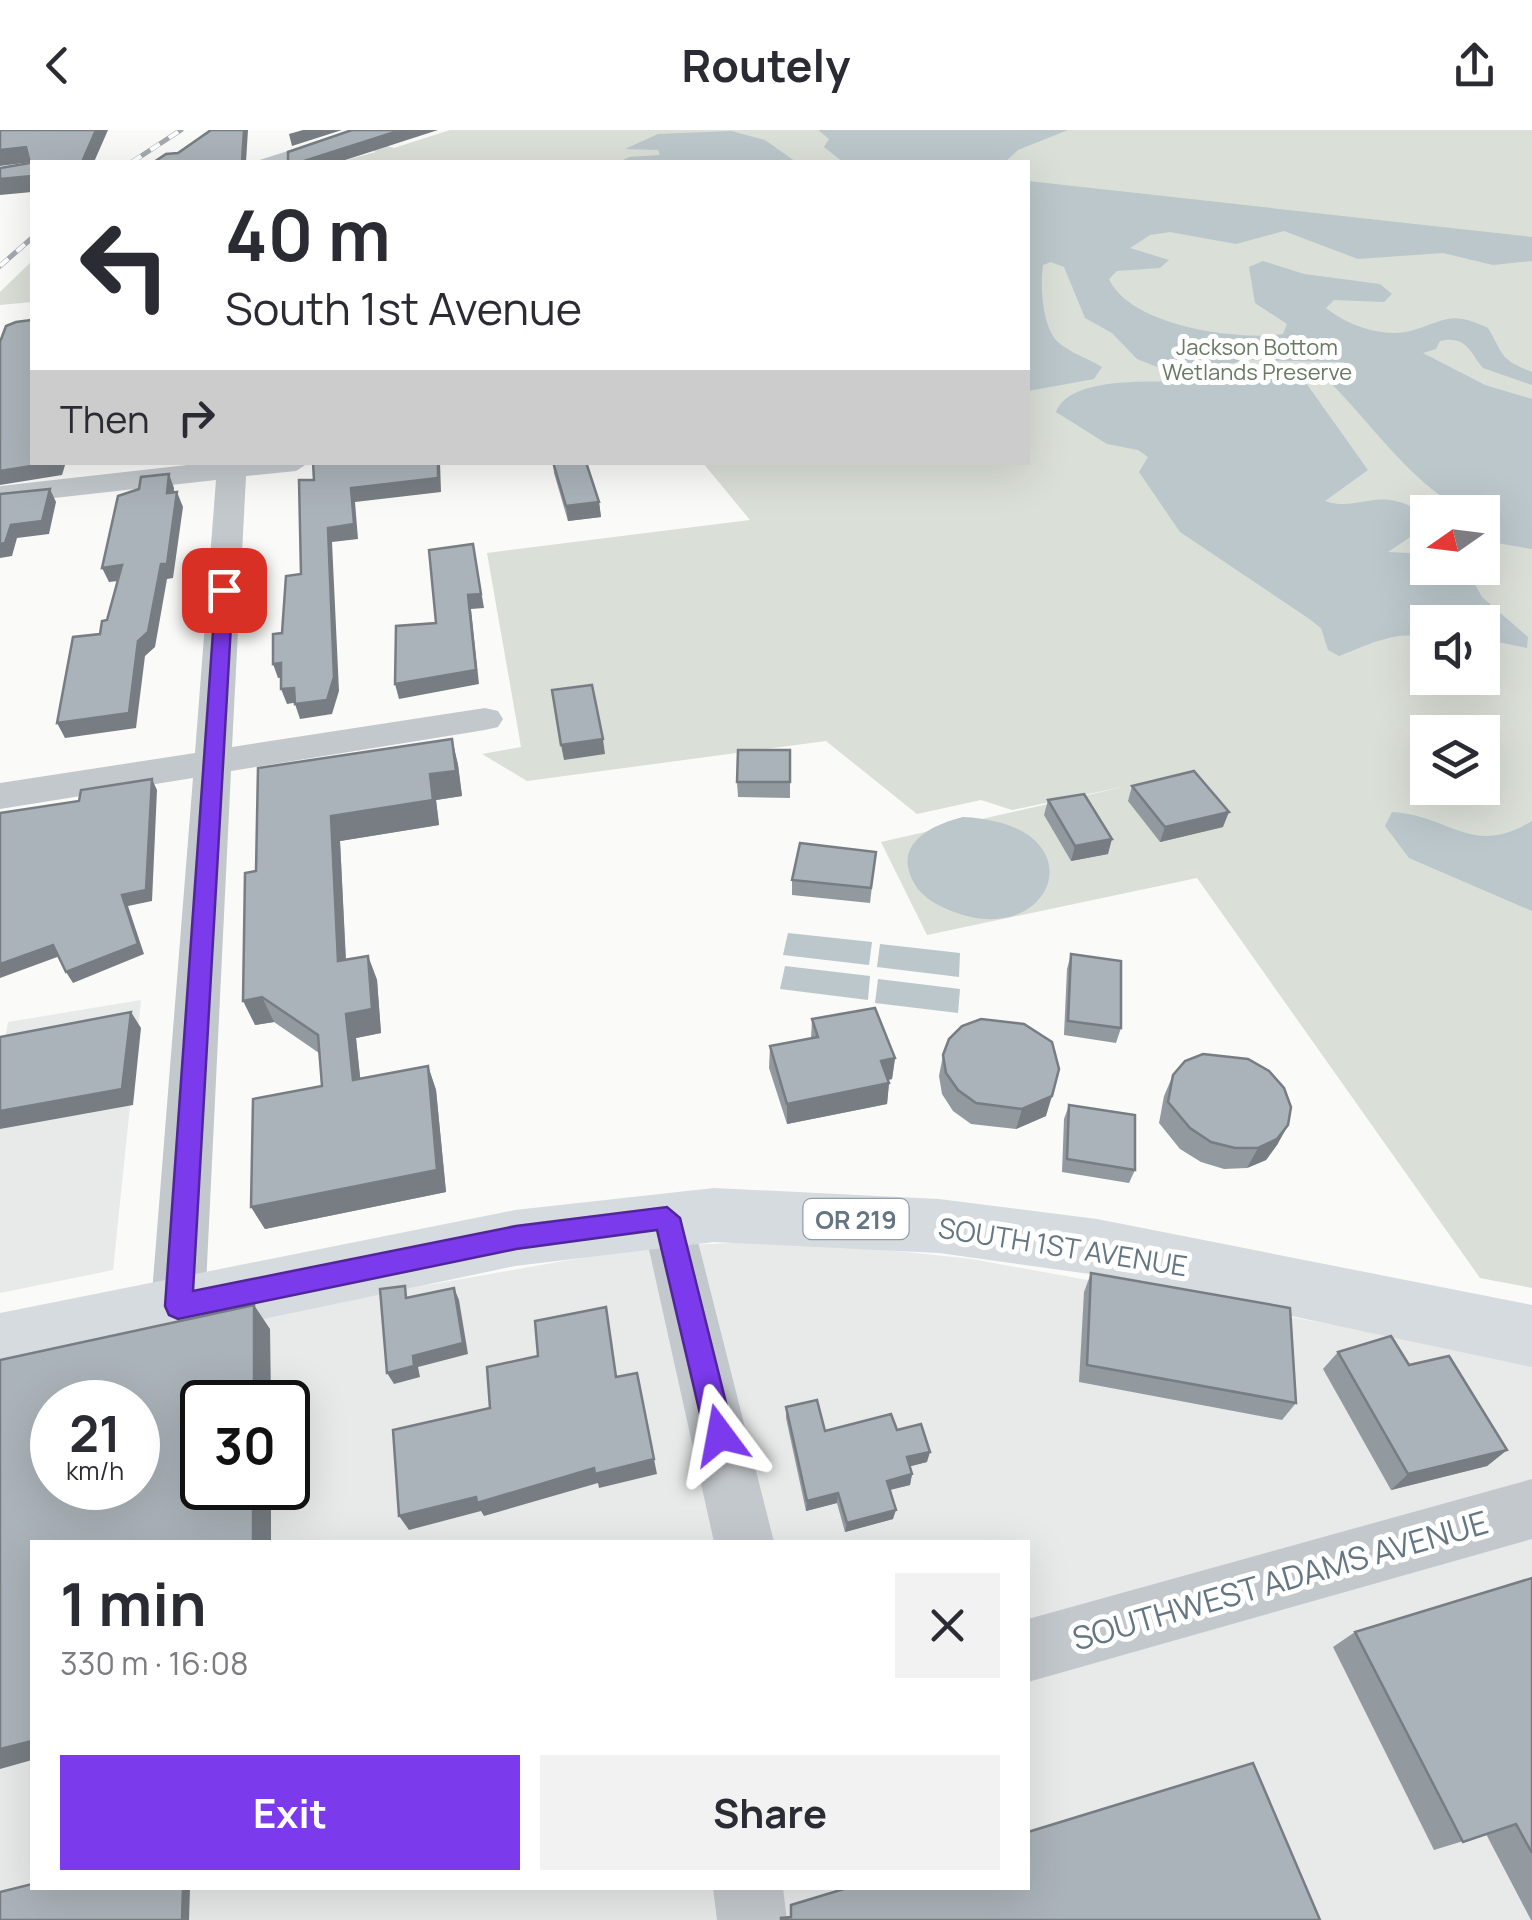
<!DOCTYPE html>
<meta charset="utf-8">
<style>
:root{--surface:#fff;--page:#f2f2f3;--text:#2b2b33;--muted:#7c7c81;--accent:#7c3aed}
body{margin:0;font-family:Manrope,sans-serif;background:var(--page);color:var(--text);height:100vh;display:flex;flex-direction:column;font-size:38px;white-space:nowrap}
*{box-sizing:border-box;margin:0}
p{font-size:32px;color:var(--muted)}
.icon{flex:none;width:55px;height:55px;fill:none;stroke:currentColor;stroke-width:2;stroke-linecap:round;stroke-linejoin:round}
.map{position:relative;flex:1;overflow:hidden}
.panel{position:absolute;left:30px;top:1410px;width:1000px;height:350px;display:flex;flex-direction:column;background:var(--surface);border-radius:0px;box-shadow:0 10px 40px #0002}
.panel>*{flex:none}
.guide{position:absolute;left:30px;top:30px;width:1000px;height:305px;border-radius:0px;box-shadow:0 10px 40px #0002;background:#fff;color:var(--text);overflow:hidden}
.needle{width:65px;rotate:256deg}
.controls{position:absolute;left:1410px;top:365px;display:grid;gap:20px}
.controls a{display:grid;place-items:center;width:90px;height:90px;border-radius:0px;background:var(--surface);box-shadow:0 10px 40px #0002;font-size:50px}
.speed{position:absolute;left:30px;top:1250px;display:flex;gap:20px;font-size:50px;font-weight:700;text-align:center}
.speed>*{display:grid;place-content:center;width:130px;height:130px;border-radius:50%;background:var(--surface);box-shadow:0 10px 40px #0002;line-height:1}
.speed small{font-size:25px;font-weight:400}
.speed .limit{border:5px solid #111;border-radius:15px;background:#fff;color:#111}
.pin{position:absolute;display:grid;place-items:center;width:85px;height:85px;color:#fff;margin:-42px;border-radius:20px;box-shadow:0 5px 15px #0006}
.me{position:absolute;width:110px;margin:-55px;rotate:347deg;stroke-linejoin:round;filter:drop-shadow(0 0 8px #0008)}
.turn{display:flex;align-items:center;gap:35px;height:210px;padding:0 30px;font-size:45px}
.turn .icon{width:130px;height:130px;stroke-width:2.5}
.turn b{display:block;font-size:70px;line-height:85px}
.then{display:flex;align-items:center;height:95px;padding:0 30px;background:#0003;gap:20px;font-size:38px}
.round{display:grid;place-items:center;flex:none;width:105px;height:105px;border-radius:0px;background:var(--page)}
.head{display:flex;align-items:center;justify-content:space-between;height:170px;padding:0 30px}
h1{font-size:60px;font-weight:700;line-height:75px}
.primary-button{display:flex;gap:20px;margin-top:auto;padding:20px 30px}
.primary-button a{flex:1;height:115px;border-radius:0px;background:var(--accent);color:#fff;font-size:40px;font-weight:700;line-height:115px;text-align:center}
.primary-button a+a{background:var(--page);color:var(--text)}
header{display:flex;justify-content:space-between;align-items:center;height:130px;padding:0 30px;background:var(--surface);font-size:45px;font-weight:700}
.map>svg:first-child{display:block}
.built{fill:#e8e9e9;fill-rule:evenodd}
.green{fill:#dadfd7;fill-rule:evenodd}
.water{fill:#bbc7cb}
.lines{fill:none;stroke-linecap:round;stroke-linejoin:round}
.minor{fill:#c3c8cc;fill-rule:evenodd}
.major{fill:#d6dbdf;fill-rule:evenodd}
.rail-casing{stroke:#a2aab0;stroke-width:5}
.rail{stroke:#fff;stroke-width:4;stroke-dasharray:11;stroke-linecap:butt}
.wall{fill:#929a9f}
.shaded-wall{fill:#777d82}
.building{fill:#aab3b9;stroke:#777d82;stroke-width:2.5;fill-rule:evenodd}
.route{fill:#7c3aed;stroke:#51269a;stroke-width:2.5}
.labels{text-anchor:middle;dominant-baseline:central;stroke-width:10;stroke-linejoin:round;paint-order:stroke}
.far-park-label{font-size:22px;fill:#687a64;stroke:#fff}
.shield{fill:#fff;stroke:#939fa8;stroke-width:2.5}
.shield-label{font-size:25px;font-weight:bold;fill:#657683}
.street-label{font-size:28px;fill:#657683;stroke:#fff}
.near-street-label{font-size:32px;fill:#657683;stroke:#fff}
</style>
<header><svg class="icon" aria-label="back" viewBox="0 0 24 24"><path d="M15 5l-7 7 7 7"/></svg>Routely<svg class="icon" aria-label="share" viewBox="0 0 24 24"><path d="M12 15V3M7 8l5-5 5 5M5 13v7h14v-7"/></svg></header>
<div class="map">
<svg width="1532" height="1790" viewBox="0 0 1532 1790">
<rect width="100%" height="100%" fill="#fafaf8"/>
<g class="built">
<polygon points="141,870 113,1140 0,1163 0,934 8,892"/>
<path d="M794,1110L972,1129L1532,1231V1790H0V1247L399,1160L644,1117ZM52,1272H138V1358H52ZM202,1272H288V1358H202ZM32,1412H1028V1758H32Z"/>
</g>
<g class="green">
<path d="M450,0H1532V1158L1480,1148L1197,748L927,805L881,712L1127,656L1012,680L981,670L917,684L826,611L527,651L482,624L521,617L487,423L750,390L703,333L1028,332V32H339L376,22L346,12L361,8L394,18ZM1428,382H1482V438H1428ZM1428,492H1482V548H1428ZM1428,602H1482V658H1428Z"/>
<polygon points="32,131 32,172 0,175 0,162"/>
</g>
<g class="water">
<polygon points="818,0 1068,0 1018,20 1005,32 843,32 824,17 829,9"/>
<polygon points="731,1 765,10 796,32 619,32 629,27 660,25 658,20 625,19 658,4"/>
<path d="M1028,51L1532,107V131L1493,135L1443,123L1358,129L1284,101L1236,114L1170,102L1150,105L1130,118L1169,130L1160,138L1117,141L1109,149C1130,196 1238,211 1283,204L1287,194L1255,173L1249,137L1263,131L1304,144L1380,154L1392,164L1384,172L1334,170L1326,178C1348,196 1386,209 1414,200C1448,189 1452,181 1488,198C1504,225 1499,229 1532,242V255L1483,238C1470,223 1467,205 1440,211L1436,219L1423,223L1485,255L1532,269V419L1491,412L1483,401L1482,382C1430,382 1364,282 1325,248L1333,239L1348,236L1344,232L1246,230L1199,241L1165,240L1137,229L1112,203L1085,188L1064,137L1051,132L1043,135C1040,157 1042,198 1059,213C1071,223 1089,229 1102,237L1094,249L1028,261Z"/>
<path d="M1252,239L1306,253L1368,340L1325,371C1360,383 1378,354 1422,383V399L1388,422L1427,424L1428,438H1466L1482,467L1528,507L1527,518L1483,509L1482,492H1428L1427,509C1399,498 1366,516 1339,526L1328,520L1321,498L1308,488L1180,402L1139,342L1148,327L1138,320L1107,314L1056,282C1072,241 1170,255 1206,250C1221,248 1236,241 1252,239Z"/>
<path d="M1392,682C1450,685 1472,728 1532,691V781L1409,728L1385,696Z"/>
<path d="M963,687C1101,694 1055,818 957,783C940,777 923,769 914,753C892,714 931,695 963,687Z"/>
<polygon points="788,803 872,812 869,835 783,825"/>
<polygon points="880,814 960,823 959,847 877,837"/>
<polygon points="785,836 870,846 868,870 780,859"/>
<polygon points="878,849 960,859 958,883 875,873"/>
</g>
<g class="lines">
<g class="minor">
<polygon points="354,0 385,0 283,32 253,32"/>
<polygon points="214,332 310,332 296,341 246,346 232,617 485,578 498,581 503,589 498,597 485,600 231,641 205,1176 197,1193 178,1200 159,1193 151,1176 193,648 0,679 0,653 195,623 216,350 0,374 0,356"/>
<polygon points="667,1066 685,1072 692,1088 774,1412 714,1412 642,1088 649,1072"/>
<polygon points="1532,1349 1532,1409 1028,1552 1028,1489"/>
<polygon points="713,1758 783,1758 787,1790 717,1790"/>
</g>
<polygon class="major" points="714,1058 939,1069 1097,1089 1532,1175 1532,1237 1097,1145 939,1123 714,1112 515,1136 0,1245 0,1183 515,1080"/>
<g class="rail-casing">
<g id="rail">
<polyline points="132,32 181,0"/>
<polyline points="0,136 32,108"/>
</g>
</g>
<use href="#rail" class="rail"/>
</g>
<g class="wall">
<polygon points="553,332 599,372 601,387 568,391 554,343"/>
<polygon points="452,609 458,635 462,666 436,670 439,695 340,711 346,830 368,826 377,850 381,903 356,908 360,949 428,936 436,960 446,1062 265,1099 251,1077 322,956 319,923 274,892 255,895 256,741"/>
<polygon points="790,620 790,668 738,667 737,652"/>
<polygon points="1132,656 1223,697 1160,712 1128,671"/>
<polygon points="1048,670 1108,724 1071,731 1044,685"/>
<polygon points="876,722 870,773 792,765 792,750"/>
<polygon points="1071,824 1121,898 1116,913 1064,905 1067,839"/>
<polygon points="812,889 895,928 892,949 888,950 889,953 887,974 787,994 769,938 770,916 811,909"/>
<polygon points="943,925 1046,986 1016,999 971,994 953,981 942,964 939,946"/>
<polygon points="1173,945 1288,995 1277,1015 1266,1030 1247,1038 1224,1039 1201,1032 1180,1019 1159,993 1164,966"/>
<polygon points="1069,975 1135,1040 1129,1053 1062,1042 1064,989"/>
<polygon points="1091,1143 1296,1273 1282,1290 1079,1252 1084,1162"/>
<polygon points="1338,1222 1409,1235 1507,1320 1487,1336 1391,1360 1323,1239"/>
<polygon points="786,1277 825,1301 897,1300 927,1332 910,1336 912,1344 910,1355 890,1360 893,1389 845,1402 837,1373 806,1381 786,1288"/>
<polygon points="1532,1448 1532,1790 1531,1790 1486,1704 1434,1720 1333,1517 1355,1502"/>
</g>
<g class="shaded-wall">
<polygon points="96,0 108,0 94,32 82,32"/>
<polygon points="244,0 248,0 246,32 242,32"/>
<polygon points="303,0 342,0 292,16 289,4"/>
<polygon points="401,0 438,0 339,32 301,32"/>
<polygon points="26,17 32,32 0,36 0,20"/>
<polygon points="32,46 32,62 0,65 0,49"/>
<polygon points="56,332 66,332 62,345 0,355 0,341"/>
<polygon points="149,332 176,332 150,335"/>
<polygon points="438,332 440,332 441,362 355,372 358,409 332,412 339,561 332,584 300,589 295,574 328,398 351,358"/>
<polygon points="169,344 174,358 173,378 167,363"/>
<polygon points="50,359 56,372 49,404 17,408 12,426 0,428 0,414 11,395"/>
<polygon points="177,362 183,377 173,448 167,449 155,517 145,526 136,598 65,608 57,593 138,511 161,434"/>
<polygon points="599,372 601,387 568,391 566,376"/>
<polygon points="473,414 484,478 471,479 479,554 399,569 395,554 468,465"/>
<polygon points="122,435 128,450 109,452 102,438"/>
<polygon points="281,533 286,547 278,548 273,534"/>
<polygon points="294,558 299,572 287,574 281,559"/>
<polygon points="452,609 458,635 462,666 436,670 439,695 340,711 347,856 338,831 331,686 430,644"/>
<polygon points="603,609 605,624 564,630 561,615"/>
<polygon points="152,649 157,660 152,771 128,776 144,824 73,853 66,842 122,765"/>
<polygon points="1229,682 1223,697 1160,712 1165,697"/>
<polygon points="1112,709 1108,724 1071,731 1075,716"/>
<polygon points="53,815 60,826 0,848 0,834"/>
<polygon points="368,826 377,850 381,903 356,908 363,974 353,950 346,884"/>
<polygon points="262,867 274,892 255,895 243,871"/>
<polygon points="131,882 141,898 133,975 0,999 0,981"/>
<polygon points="895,928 892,949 878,952 881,931"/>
<polygon points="428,936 436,960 446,1062 265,1099 251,1077"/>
<polygon points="889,953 887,974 787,994 787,974"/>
<polygon points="1052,966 1046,986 1016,999 1022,979"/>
<polygon points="1288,995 1277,1015 1266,1030 1247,1038 1258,1018"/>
<polygon points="454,1158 459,1170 468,1224 418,1237 420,1247 394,1254 387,1243 413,1226"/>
<polygon points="254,1175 270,1199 271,1272 254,1272"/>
<polygon points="1507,1320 1487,1336 1391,1360 1408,1344"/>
<polygon points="930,1322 927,1332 904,1338 907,1327"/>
<polygon points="654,1329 657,1344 599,1358 598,1353 484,1386 481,1381 409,1400 399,1386 594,1338"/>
<polygon points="912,1344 910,1355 885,1361 887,1351"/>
<rect x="253" y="1358" width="18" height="54"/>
<polygon points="838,1363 837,1373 806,1381 807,1371"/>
<polygon points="896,1380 893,1389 845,1402 847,1393"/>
<polygon points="32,1611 32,1630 0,1639 0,1619"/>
<polygon points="183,1758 190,1758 189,1790 182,1790"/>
</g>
<g class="building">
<polygon points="0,0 96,0 82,32 32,32 32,46 0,49 0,38 30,33 26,17 0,20"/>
<polygon points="211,0 244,0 242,32 154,32 166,24 178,23"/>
<polygon points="352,0 401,0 301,32 288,32 288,22"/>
<polygon points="32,190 32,332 56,332 0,341 0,212 6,196 16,192"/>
<polygon points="313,332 438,332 438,348 351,358 354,394 328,398 334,547 327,570 295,574 294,558 281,559 281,533 273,534 273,504 282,503 286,446 301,444 299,350 314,350"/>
<polygon points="553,332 586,332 599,372 566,376"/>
<polygon points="169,344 167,363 177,362 167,434 161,434 148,502 138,511 129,583 57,593 73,507 100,504 102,491 107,490 122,435 102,438 118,366 139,359 141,347"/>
<polygon points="50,359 42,391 11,395 5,413 0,414 0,364"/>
<polygon points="473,414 481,464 468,465 476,540 395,554 396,496 436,493 429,420"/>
<polygon points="592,555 603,609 561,615 552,560"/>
<polygon points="452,609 456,641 430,644 433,670 331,686 338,831 368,826 372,879 346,884 353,950 428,936 437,1040 251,1077 253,969 322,956 318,905 262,867 243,871 245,743 256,741 258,638"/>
<polygon points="738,620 790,620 790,652 737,652"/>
<polygon points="1194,641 1229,682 1165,697 1132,656"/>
<polygon points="152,649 146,760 122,765 138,814 66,842 53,815 0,834 0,683 79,671 81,660"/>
<polygon points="1084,664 1112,709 1075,716 1048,670"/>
<polygon points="800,713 876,722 871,758 792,750"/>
<polygon points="1071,824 1121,831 1121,898 1068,891"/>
<polygon points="875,878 895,928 881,931 889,953 787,974 770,916 818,907 812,889"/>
<polygon points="131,882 122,959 0,981 0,907"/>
<polygon points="981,889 1024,894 1052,912 1059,939 1052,966 1022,979 976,973 958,960 946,943 943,925 949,909 962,896"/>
<polygon points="1203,924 1248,929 1269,941 1284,958 1291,977 1288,995 1277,1009 1258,1018 1235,1018 1211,1012 1190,998 1168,972 1173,945 1185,931"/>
<polygon points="1069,975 1135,985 1135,1040 1067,1029"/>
<polygon points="1091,1143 1290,1178 1296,1273 1087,1235"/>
<polygon points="405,1156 406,1168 454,1158 463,1213 413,1226 414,1236 387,1243 380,1159"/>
<path d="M254,1175V1272H202V1358H253V1412H32V1611L0,1619V1230ZM52,1272H138V1358H52Z"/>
<polygon points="606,1177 616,1247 637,1243 654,1329 595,1344 594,1338 477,1373 476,1367 399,1386 393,1300 490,1278 487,1237 538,1226 535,1191"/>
<polygon points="1391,1206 1409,1235 1449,1226 1507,1320 1408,1344 1338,1222"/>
<polygon points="817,1270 825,1301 891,1284 897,1300 921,1294 930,1322 907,1327 912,1344 887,1351 896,1380 847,1393 838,1363 807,1371 786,1277"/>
<polygon points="1532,1448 1532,1723 1516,1694 1463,1712 1355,1502"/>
<polygon points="1253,1633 1320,1790 781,1790 781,1788 791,1787 791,1775 847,1758 1028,1758 1028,1702"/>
<polygon points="32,1754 32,1758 183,1758 182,1790 0,1790 0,1762"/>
</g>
<polygon class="route" points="224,455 233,460 193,1161 516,1096 667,1077 680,1088 734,1305 730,1315 720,1319 710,1315 705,1305 657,1100 516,1119 178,1189 169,1185 165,1176 216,460"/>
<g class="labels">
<g class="far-park-label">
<text x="1257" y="217">Jackson Bottom<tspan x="1257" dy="25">Wetlands Preserve</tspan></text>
</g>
<rect class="shield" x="803.5" y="1069" width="105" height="40" rx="8"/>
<g class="shield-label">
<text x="856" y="1089">OR 219</text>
</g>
<g class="street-label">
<text transform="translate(1063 1116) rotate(9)">SOUTH 1ST AVENUE</text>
</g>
<g class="near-street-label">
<text transform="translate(1280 1450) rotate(-16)">SOUTHWEST ADAMS AVENUE</text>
</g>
</g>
</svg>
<div class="controls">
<a><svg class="needle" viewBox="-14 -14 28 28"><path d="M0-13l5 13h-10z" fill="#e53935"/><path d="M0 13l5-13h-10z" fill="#7c7c81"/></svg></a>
<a><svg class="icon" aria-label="sound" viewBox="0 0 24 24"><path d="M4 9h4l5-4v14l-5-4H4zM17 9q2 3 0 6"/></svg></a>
<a><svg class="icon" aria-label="layers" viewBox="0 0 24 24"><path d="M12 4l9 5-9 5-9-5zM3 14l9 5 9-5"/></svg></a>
</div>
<div class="speed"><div>21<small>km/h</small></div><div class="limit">30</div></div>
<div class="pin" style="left:224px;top:460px;background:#d93025"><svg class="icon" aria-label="arrive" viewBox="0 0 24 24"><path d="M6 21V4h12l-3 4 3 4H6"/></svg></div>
<svg class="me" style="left:720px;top:1305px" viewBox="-20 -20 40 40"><path d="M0-17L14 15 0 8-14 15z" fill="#7c3aed" stroke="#fff" stroke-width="4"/></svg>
<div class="guide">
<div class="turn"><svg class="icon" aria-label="left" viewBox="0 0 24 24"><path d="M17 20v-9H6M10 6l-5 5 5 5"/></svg><div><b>40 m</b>South 1st Avenue</div></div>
<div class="then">Then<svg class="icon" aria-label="right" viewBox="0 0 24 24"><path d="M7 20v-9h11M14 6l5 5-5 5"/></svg></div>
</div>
<section class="panel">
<div class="head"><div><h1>1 min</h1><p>330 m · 16:08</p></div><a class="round"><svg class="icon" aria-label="close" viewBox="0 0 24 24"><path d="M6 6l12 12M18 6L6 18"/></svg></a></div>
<div class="primary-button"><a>Exit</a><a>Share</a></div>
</section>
</div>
